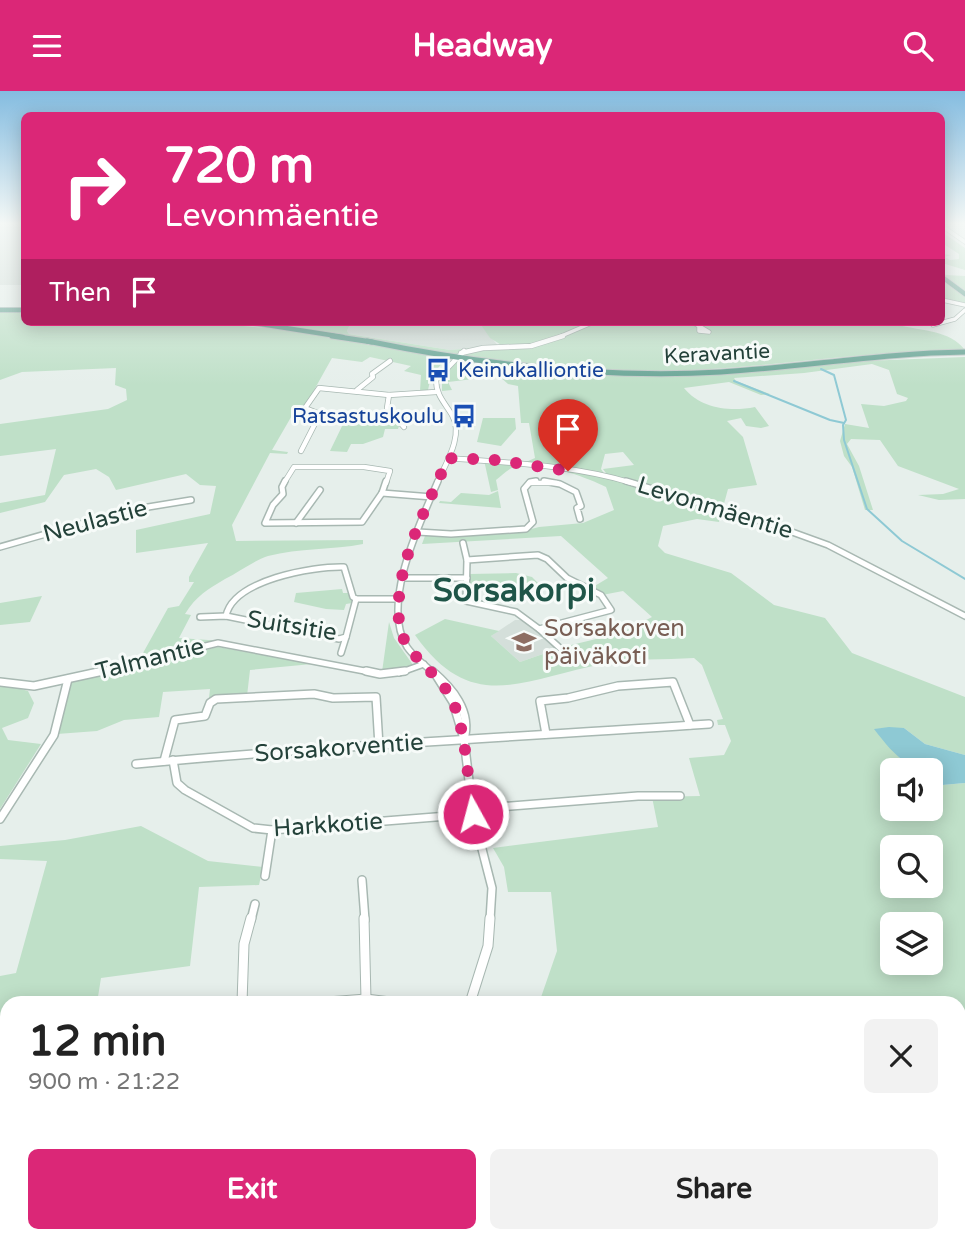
<!DOCTYPE html>
<meta charset="utf-8">
<style>
:root{--surface:#fff;--page:#f2f2f2;--text:#222;--muted:#767676;--accent:#db2777}
body{margin:0;font-family:"Varela Round",sans-serif;background:var(--page);color:var(--text);height:100vh;display:flex;flex-direction:column;font-size:26px;white-space:nowrap}
*{box-sizing:border-box;margin:0}
p{font-size:23px;color:var(--muted)}
.icon{flex:none;width:38px;height:38px;fill:none;stroke:currentColor;stroke-width:2;stroke-linecap:round;stroke-linejoin:round}
.map{position:relative;flex:1;overflow:hidden}
.drawer{position:absolute;left:0px;top:905px;width:966px;height:247px;display:flex;flex-direction:column;background:var(--surface);border-radius:21px 21px 0 0;box-shadow:0 4px 18px #0003}
.drawer>*{flex:none}
.banner{position:absolute;left:21px;top:21px;width:924px;height:214px;border-radius:10px;box-shadow:0 4px 18px #0003;background:#db2777;color:#fff;overflow:hidden}
.fabs{position:absolute;left:880px;top:667px;display:grid;gap:14px}
.fabs a{display:grid;place-items:center;width:63px;height:63px;border-radius:10px;background:var(--surface);box-shadow:0 4px 18px #0003;font-size:35px}
.pin{position:absolute;display:grid;place-items:center;width:60px;height:60px;color:#fff;margin:-72px -30px;border-radius:50% 50% 50% 0;rotate:-45deg;box-shadow:0 0 7px #0007}
.pin .icon{rotate:45deg}
.me{position:absolute;width:77px;margin:-38px;rotate:353deg;stroke-linejoin:round;filter:drop-shadow(0 0 5px #0008)}
.turn{display:flex;align-items:center;gap:24px;height:147px;padding:0 28px;font-size:32px}
.turn .icon{width:91px;height:91px;stroke-width:2.5}
.turn b{display:block;font-size:49px;line-height:60px}
.then{display:flex;align-items:center;height:66px;padding:0 28px;background:#0003;gap:14px;font-size:26px}
.round{display:grid;place-items:center;flex:none;width:74px;height:74px;border-radius:10px;background:var(--page)}
.headline{display:flex;align-items:center;justify-content:space-between;height:119px;padding:0 28px}
h1{font-size:42px;font-weight:700;line-height:52px}
.button{display:flex;gap:14px;margin-top:auto;padding:14px 28px}
.button a{flex:1;height:80px;border-radius:10px;background:var(--accent);color:#fff;font-size:28px;font-weight:700;line-height:80px;text-align:center}
.button a+a{background:var(--page);color:var(--text)}
header{display:flex;justify-content:space-between;align-items:center;height:91px;padding:0 28px;background:var(--accent);color:#fff;font-size:32px;font-weight:700}
.map>svg:first-child{display:block}
.built{fill:#d4dfda}
.green{fill:#bfe0c8;fill-rule:evenodd}
.water{fill:#8ec9d4}
.lines{fill:none;stroke-linecap:round;stroke-linejoin:round}
.stream{stroke:#8ec9d4;stroke-width:2}
.minor-far4-casing{stroke:#a8b8b2;stroke-width:5}
.minor-far3-casing{stroke:#a8b8b2;stroke-width:6}
.minor-far2-casing{stroke:#a8b8b2;stroke-width:8}
.minor-far1-casing{stroke:#a8b8b2;stroke-width:10}
.minor-casing{stroke:#a8b8b2;stroke-width:11}
.major-far1-casing{stroke:#c2cac8;stroke-width:6}
.major-casing{stroke:#c2cac8;stroke-width:7}
.minor-far4{stroke:#fff;stroke-width:3.5}
.minor-far3{stroke:#fff;stroke-width:4.5}
.minor-far2{stroke:#fff;stroke-width:5}
.minor-far1{stroke:#fff;stroke-width:7}
.minor{stroke:#fff;stroke-width:9}
.major-far1{stroke:#6aa596;stroke-width:4.5}
.major{stroke:#6aa596;stroke-width:5}
.route{stroke:#db2777;stroke-width:12;stroke-dasharray:0 21.6}
.labels{text-anchor:middle;dominant-baseline:central;stroke-width:6;stroke-linejoin:round;paint-order:stroke}
.far-street-label{font-size:21px;fill:#24423a;stroke:#f7fbf9}
.far-transit-label{font-size:21px;fill:#164399;stroke:#f7fbf9;text-anchor:start}
.street-label{font-size:24px;fill:#24423a;stroke:#f7fbf9}
.education-label{font-size:24px;fill:#785e54;stroke:#f7fbf9;text-anchor:start}
.district-label{font-size:32px;font-weight:bold;fill:#1f5548;stroke:#f7fbf9}
</style>
<header><svg class="icon" aria-label="menu" viewBox="0 0 24 24"><path d="M4 6h16M4 12h16M4 18h16"/></svg>Headway<svg class="icon" aria-label="search" viewBox="0 0 24 24"><circle cx="10" cy="10" r="6"/><path d="M15 15l6 6"/></svg></header>
<div class="map">
<svg width="965" height="1150" viewBox="0 0 965 1150">
<rect width="100%" height="100%" fill="#e6efeb"/>
<g class="built">
<rect x="0" y="133" width="24" height="61"/>
<polygon points="351,231 479,231 499,256 450,259 349,243 347,240"/>
<polygon points="515,529 523,529 557,558 520,571 491,545"/>
<polygon points="68,1144 428,1144 432,1150 68,1150"/>
</g>
<g class="green">
<polygon points="942,141 965,157 965,179 942,172 942,163 951,164 945,166 950,169 959,168 959,163 942,152"/>
<polygon points="942,181 946,184 965,185 965,212 942,208 942,196 945,196 942,194"/>
<path d="M0,221H24V231H230L243,235L303,240L446,268L431,285L428,299L420,300L421,284L404,280L411,275L370,266L362,271L332,267L304,317L317,322L294,321L272,359L288,361L287,363L270,362L232,434L236,450L363,449V453C333,459 299,457 268,465C253,470 239,481 225,488C208,498 196,505 185,523L191,524L179,547L223,550L198,553L138,571L168,517L179,515L194,491H189V486L208,452L136,462V439L210,423L216,395L200,394L186,383L116,399L109,386L96,378L64,384L45,411L0,422V412L45,404L56,358L0,365V333L108,318L127,309L126,298L115,294L116,277L22,281L0,289Z"/>
<path d="M253,231H351L347,240L349,243L450,259L503,255L490,247L479,231H875L886,235L894,231H906L898,234C922,240 950,239 965,259C856,259 752,281 643,280C512,280 382,252 253,231Z"/>
<path d="M880,266L865,270L965,266V408L939,409L918,404L943,403L959,398L898,375L880,349L851,348L847,353L859,375L873,419H865L852,376L844,365L840,350L845,333L869,337L861,313L884,315L906,310L908,307L897,303L889,279L872,273L804,282L734,287L736,290L770,303L761,304L729,291L684,297C701,318 731,321 755,316L769,335L761,337L746,335L741,327L727,330L743,346L757,394L728,398L719,431L697,428L663,435L658,455L665,462L731,482L774,514L825,527L852,562L965,606V664L925,653L904,637L875,638L899,666L920,679H892V718H931V695L965,692V1141H959V912H539L557,860L551,801H508L504,776L493,757L658,736L652,706L700,705L689,667L724,664L731,650L725,634H718L717,629L723,628L702,574L694,567C664,569 632,567 603,573C523,588 472,625 415,544L445,528L499,540L491,545L520,571L563,556L621,542L652,526L623,500L602,504L588,499L608,487L561,445L422,453L426,442L449,444L520,441L539,436L583,432L614,419L606,396C584,385 538,369 514,376C508,378 501,385 496,389L498,399L491,401L484,369C525,369 566,380 608,385L603,378L634,374L623,361L605,363L601,378L605,384L526,371L535,367L529,332H521L518,295L508,293L499,285L448,291L452,299L442,300V285L457,271L501,276L505,284L511,276L643,284L715,283ZM892,756H931V794H892ZM892,833H931V872H892Z"/>
<polygon points="387,318 400,332 398,338 385,338 383,346 363,353 351,353 347,361 330,360 345,329 323,321 354,329"/>
<polygon points="483,327 515,327 516,338 501,355 477,351"/>
<polygon points="498,400 501,417 439,412 440,410 451,411 461,402 489,404"/>
<polygon points="516,482 532,486 539,493 530,503 493,494 468,494 469,483"/>
<polygon points="342,498 343,502 348,502 353,508 352,512 346,513 344,519 326,518 294,511 296,502"/>
<polygon points="42,505 30,531 0,534 0,512"/>
<polygon points="389,531 394,547 413,574 402,580 382,581"/>
<polygon points="218,556 312,573 250,579 247,605 209,607 210,598 163,601 159,626 124,629 97,640 57,643 72,590"/>
<polygon points="0,592 28,600 34,612 28,627 2,637 8,649 41,653 0,718"/>
<polygon points="141,735 208,770 263,776 259,794 199,796 190,875 101,887 97,912 7,912 7,1144 68,1145 68,1150 0,1150 0,885 16,882 47,770 0,768 0,755 65,749"/>
<polygon points="432,1145 432,1144 871,1145 866,1150 432,1150"/>
</g>
<path class="water" d="M889,636L904,637L925,653L965,664V692L931,695V679C905,679 889,657 874,638Z"/>
<g class="lines">
<g class="stream">
<polyline points="821,278 834,284 846,329 843,334 844,349 867,418 902,450 965,488"/>
<polyline points="734,290 830,329 844,332"/>
</g>
<g class="minor-far4-casing">
<g id="minor-far4">
<polyline points="942,135 965,151"/>
<polyline points="942,209 965,214"/>
<polyline points="692,231 699,235"/>
<polyline points="933,234 955,228 965,219"/>
<polygon points="699,235 709,241 699,240"/>
<polyline points="559,246 594,231"/>
</g>
</g>
<g class="minor-far3-casing">
<g id="minor-far3">
<polyline points="461,262 483,257 531,255 563,245"/>
<polyline points="357,299 373,286 372,283 390,270"/>
<polyline points="389,304 387,317 404,336"/>
<polyline points="301,360 320,323 305,317 319,297 389,304 436,301"/>
<path d="M448,367C510,372 572,374 632,392"/>
<polyline points="284,392 294,376 364,376 390,380 386,392"/>
<path d="M437,392C446,372 464,344 452,324C445,312 436,304 436,289L464,260"/>
<polyline points="529,392 557,392"/>
</g>
</g>
<g class="minor-far2-casing">
<g id="minor-far2">
<polyline points="285,390 282,396 283,403 273,414 265,432 362,431 382,402 386,390"/>
<polyline points="544,390 560,393 576,401 581,415 577,417 580,428"/>
<polyline points="626,390 770,433 828,454 965,525"/>
<polyline points="382,402 432,406"/>
<polyline points="296,432 320,399"/>
<polyline points="418,441 451,443 526,438 533,431 524,398 530,391 536,390"/>
<polyline points="463,452 467,469"/>
<polyline points="0,456 130,419 191,409"/>
<polygon points="538,464 547,468 567,487 601,504 611,519 539,538 516,521 466,510 467,469"/>
<polyline points="402,487 467,487"/>
<polyline points="356,508 400,508"/>
<path d="M226,525C233,489 313,475 344,476L353,506L356,508"/>
<polyline points="200,526 226,525 339,548 346,546 356,508"/>
<polyline points="539,538 561,558"/>
<polyline points="341,562 346,546"/>
<polyline points="94,582 218,552 375,582"/>
<polyline points="399,582 424,573"/>
<path d="M434,582C424,574 414,566 407,556C380,513 420,432 438,390"/>
</g>
</g>
<g class="minor-far1-casing">
<g id="minor-far1">
<polyline points="366,580 380,583 405,580"/>
<path d="M432,580C452,597 472,620 464,648"/>
<polyline points="436,584 453,611 464,648 473,723 492,797 490,829"/>
<polyline points="0,591 34,595 103,580"/>
<polyline points="546,643 540,610 568,607 618,595 673,591 690,634"/>
<polyline points="173,669 177,692 185,699 253,737 272,739 473,723"/>
<polyline points="164,670 175,629 205,625 210,612 216,608 314,603 333,607 376,606 379,655"/>
<path d="M136,673C326,655 518,646 709,633"/>
<polyline points="472,718 638,705 680,705"/>
<polyline points="0,728 54,644 68,588"/>
<polyline points="265,785 272,739"/>
<polyline points="362,789 365,829"/>
<polyline points="251,829 255,813"/>
</g>
</g>
<g class="minor-casing">
<g id="minor">
<polyline points="364,827 366,908"/>
<polyline points="242,912 244,853 251,827"/>
<polyline points="315,912 366,908 398,912"/>
<polyline points="470,912 488,855 490,827"/>
<polyline points="415,1150 416,1144"/>
</g>
</g>
<g class="major-far1-casing">
<g id="major-far1">
<polyline points="942,186 965,203"/>
<polyline points="0,219 24,219"/>
<polyline points="247,231 343,246"/>
</g>
</g>
<g class="major-casing">
<g id="major">
<polyline points="332,245 372,251"/>
<path d="M367,250C484,274 602,288 721,281C803,276 883,262 965,261"/>
</g>
</g>
<use href="#minor-far4" class="minor-far4"/>
<use href="#minor-far3" class="minor-far3"/>
<use href="#minor-far2" class="minor-far2"/>
<use href="#minor-far1" class="minor-far1"/>
<use href="#minor" class="minor"/>
<use href="#major-far1" class="major-far1"/>
<use href="#major" class="major"/>
</g>
<linearGradient id="sky" x2="0" y2="1"><stop stop-color="#84bce0"/><stop offset="0.45" stop-color="#f4f8f6"/><stop offset="1" stop-color="#f4f8f6" stop-opacity="0"/></linearGradient>
<rect width="965" height="294" fill="url(#sky)"/>
<g class="lines">
<path class="route" d="M473,723C467,686 467,648 454,613C441,580 401,565 399,530C394,474 427,417 448,367L497,369L568,380"/>
</g>
<defs>
<g id="bus-bare" transform="scale(1.89)"><path d="M-5-6H5V4H4V6H2V4H-2V6H-4V4H-5ZM-3.5-4V0h7V-4ZM-3.5 1.2v1.5H-2V1.2ZM2 1.2v1.5H3.5V1.2Z" fill="#1a4fb4" stroke="#f7fbf9" stroke-width="2.5" paint-order="stroke"/></g>
<g id="school-bare" transform="scale(1.89)"><path d="M0-5L7-2L0 1L-7-2ZM-4 1L0 2.5L4 1V4Q0 6-4 4Z" fill="#8d6e63" stroke="#f7fbf9" stroke-width="2.5" paint-order="stroke"/></g>
</defs>
<g fill-rule="evenodd">
<use href="#bus-bare" x="438" y="279"/>
<use href="#bus-bare" x="464" y="325"/>
<use href="#school-bare" x="524" y="551"/>
</g>
<g class="labels">
<g class="far-street-label">
<text transform="translate(717 263) rotate(-3)">Keravantie</text>
</g>
<g class="far-transit-label">
<text x="458" y="279">Keinukalliontie</text>
<text x="444" y="325" text-anchor="end">Ratsastuskoulu</text>
</g>
<g class="street-label">
<text transform="translate(715 417) rotate(17)">Levonmäentie</text>
<text transform="translate(95 430) rotate(-15)">Neulastie</text>
<text transform="translate(292 535) rotate(9)">Suitsitie</text>
<text transform="translate(150 568) rotate(-14)">Talmantie</text>
<text transform="translate(339 657) rotate(-4)">Sorsakorventie</text>
<text transform="translate(328 734) rotate(-4)">Harkkotie</text>
</g>
<g class="education-label">
<text x="544" y="537">Sorsakorven<tspan x="544" dy="28">päiväkoti</tspan></text>
</g>
<g class="district-label">
<text x="514" y="500">Sorsakorpi</text>
</g>
</g>
</svg>
<div class="fabs">
<a><svg class="icon" aria-label="sound" viewBox="0 0 24 24"><path d="M4 9h4l5-4v14l-5-4H4zM17 9q2 3 0 6"/></svg></a>
<a><svg class="icon" aria-label="search" viewBox="0 0 24 24"><circle cx="10" cy="10" r="6"/><path d="M15 15l6 6"/></svg></a>
<a><svg class="icon" aria-label="layers" viewBox="0 0 24 24"><path d="M12 4l9 5-9 5-9-5zM3 14l9 5 9-5"/></svg></a>
</div>
<div class="pin" style="left:568px;top:380px;background:#d93025"><svg class="icon" aria-label="arrive" viewBox="0 0 24 24"><path d="M6 21V4h12l-3 4 3 4H6"/></svg></div>
<svg class="me" style="left:473px;top:723px" viewBox="-20 -20 40 40"><circle r="17" fill="#db2777" stroke="#fff" stroke-width="3"/><path d="M0-11L8 9 0 5-8 9z" fill="#fff"/></svg>
<div class="banner">
<div class="turn"><svg class="icon" aria-label="right" viewBox="0 0 24 24"><path d="M7 20v-9h11M14 6l5 5-5 5"/></svg><div><b>720 m</b>Levonmäentie</div></div>
<div class="then">Then<svg class="icon" aria-label="arrive" viewBox="0 0 24 24"><path d="M6 21V4h12l-3 4 3 4H6"/></svg></div>
</div>
<section class="drawer">
<div class="headline"><div><h1>12 min</h1><p>900 m · 21:22</p></div><a class="round"><svg class="icon" aria-label="close" viewBox="0 0 24 24"><path d="M6 6l12 12M18 6L6 18"/></svg></a></div>
<div class="button"><a>Exit</a><a>Share</a></div>
</section>
</div>
